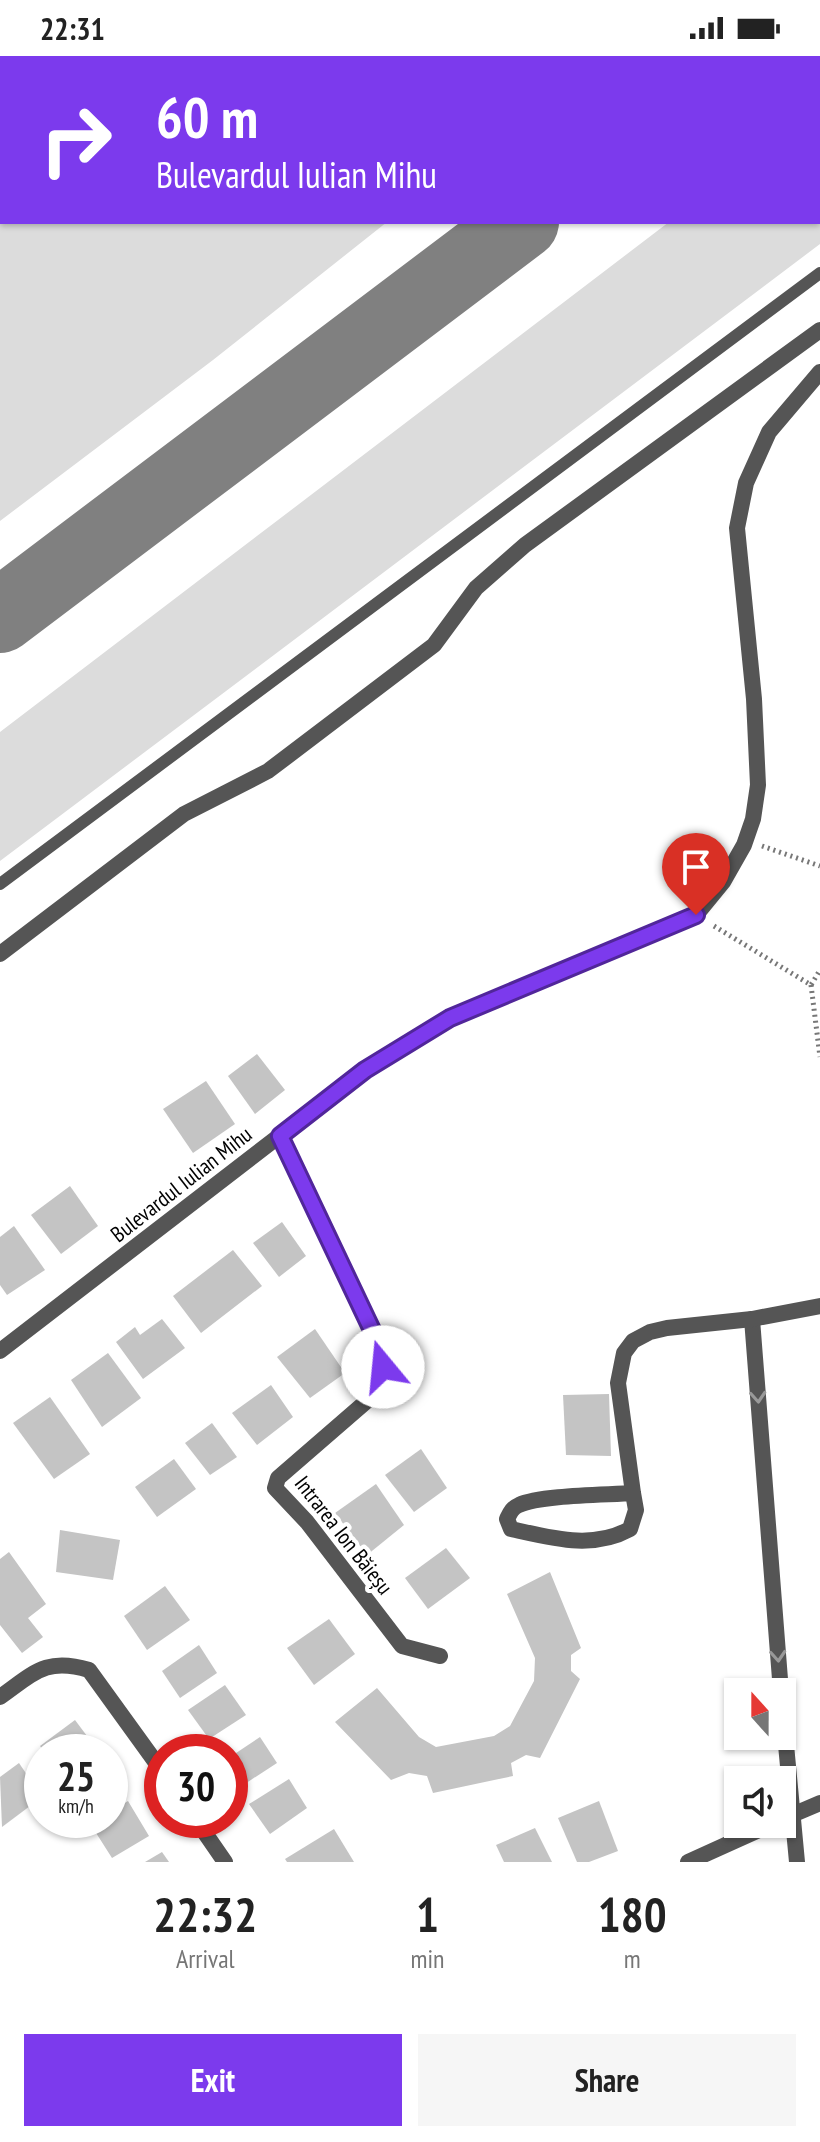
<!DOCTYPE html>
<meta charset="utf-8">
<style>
:root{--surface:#fff;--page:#f6f6f6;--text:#222;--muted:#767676;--accent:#7c3aed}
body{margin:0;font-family:"PT Sans Narrow",sans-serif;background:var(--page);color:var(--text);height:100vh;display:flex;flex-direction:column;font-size:30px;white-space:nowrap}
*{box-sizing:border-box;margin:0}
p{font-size:26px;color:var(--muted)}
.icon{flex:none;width:44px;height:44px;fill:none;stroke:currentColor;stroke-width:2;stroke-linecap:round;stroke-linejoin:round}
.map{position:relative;height:1806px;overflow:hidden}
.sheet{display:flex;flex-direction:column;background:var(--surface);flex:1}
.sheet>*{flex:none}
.hud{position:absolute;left:0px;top:0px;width:820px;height:168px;box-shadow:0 2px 6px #0004;background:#7c3aed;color:#fff;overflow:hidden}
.needle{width:52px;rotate:339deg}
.fabs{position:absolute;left:724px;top:1622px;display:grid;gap:16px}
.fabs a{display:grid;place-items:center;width:72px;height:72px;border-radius:0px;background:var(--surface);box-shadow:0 2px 6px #0004;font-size:40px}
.speed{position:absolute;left:24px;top:1678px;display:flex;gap:16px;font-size:40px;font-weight:700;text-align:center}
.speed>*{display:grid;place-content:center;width:104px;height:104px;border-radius:50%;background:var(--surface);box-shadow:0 2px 6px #0004;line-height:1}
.speed small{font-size:20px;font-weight:400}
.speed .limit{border:12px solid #d22;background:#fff;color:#111}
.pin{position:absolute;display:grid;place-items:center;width:68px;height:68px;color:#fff;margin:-82px -34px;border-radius:50% 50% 50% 0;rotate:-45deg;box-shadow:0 0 8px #0007}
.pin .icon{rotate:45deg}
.me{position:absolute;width:88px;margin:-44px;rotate:343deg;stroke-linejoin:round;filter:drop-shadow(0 0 6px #0008)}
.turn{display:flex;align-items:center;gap:28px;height:168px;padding:0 24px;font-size:36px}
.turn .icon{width:104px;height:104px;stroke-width:2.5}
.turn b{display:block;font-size:56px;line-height:68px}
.eta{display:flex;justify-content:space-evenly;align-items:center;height:136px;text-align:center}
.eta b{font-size:48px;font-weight:700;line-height:56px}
.button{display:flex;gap:16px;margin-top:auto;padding:16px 24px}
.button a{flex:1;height:92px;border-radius:0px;background:var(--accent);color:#fff;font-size:32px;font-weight:700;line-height:92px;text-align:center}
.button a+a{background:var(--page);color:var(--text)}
.status{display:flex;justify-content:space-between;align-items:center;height:56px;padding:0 40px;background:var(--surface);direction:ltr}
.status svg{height:22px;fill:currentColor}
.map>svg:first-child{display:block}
.green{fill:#dcdcdc}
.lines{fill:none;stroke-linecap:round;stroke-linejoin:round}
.taxiway{stroke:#808080;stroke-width:74}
.building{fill:#c4c4c4}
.path{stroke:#777;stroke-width:5;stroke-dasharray:2 4;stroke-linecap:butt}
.lane{stroke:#555;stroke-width:12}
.street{stroke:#555;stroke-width:16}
.oneway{stroke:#999}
.route-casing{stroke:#51269a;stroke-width:20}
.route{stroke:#7c3aed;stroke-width:14}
.labels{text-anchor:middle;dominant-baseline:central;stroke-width:8;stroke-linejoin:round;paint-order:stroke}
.street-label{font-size:22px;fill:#000;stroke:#fff}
</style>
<div class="status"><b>22:31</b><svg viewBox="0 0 49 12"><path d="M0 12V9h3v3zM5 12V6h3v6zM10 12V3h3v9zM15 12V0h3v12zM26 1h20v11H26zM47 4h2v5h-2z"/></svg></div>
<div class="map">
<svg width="820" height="1806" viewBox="0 0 820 1806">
<rect width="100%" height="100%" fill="#fff"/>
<g class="green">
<polygon points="0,0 594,0 2,2 2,166 387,166 213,304 0,465"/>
<polygon points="820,51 820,188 0,805 0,676 669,166 818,166"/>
</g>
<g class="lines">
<g class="taxiway">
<polyline points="739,2 742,0"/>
<polyline points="0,560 522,166"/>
</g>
</g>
<g class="building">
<polygon points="257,998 285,1034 255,1058 228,1020"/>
<polygon points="206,1025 235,1068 193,1097 163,1053"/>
<polygon points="70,1130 98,1170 61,1198 31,1159"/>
<polygon points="282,1166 306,1200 279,1221 253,1187"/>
<polygon points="14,1170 45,1214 7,1239 0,1229 0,1181"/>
<polygon points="233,1194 262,1230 201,1277 173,1240"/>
<polygon points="162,1263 185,1292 143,1323 116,1286 135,1271 140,1279"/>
<polygon points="315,1273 345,1317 310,1342 277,1301"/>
<polygon points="108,1297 141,1342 102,1371 71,1324"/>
<polygon points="271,1329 293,1361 257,1389 232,1357"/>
<polygon points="609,1338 611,1400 566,1399 563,1339"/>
<polygon points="50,1341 90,1398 54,1423 13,1367"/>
<polygon points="212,1367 237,1401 210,1419 185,1387"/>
<polygon points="421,1393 447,1432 414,1456 385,1419"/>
<polygon points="174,1403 196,1433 157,1461 135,1431"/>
<polygon points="376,1428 404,1469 367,1499 335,1457"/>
<polygon points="60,1474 120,1484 113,1524 56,1516"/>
<polygon points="446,1492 470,1522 428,1553 405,1522"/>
<polygon points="9,1496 46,1548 28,1562 43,1581 22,1597 0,1569 0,1503"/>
<polygon points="550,1516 581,1592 571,1599 571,1615 580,1623 540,1702 526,1699 511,1707 513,1720 433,1737 427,1720 409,1717 391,1724 335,1666 377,1632 419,1681 436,1691 494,1680 510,1670 534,1625 535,1602 507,1538"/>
<polygon points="165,1530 190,1564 147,1594 124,1560"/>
<polygon points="329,1563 355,1598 314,1629 287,1592"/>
<polygon points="199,1589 217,1617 180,1642 162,1615"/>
<polygon points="225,1629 246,1659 209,1683 188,1654"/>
<polygon points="75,1664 99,1696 45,1696 40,1690"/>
<polygon points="260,1681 277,1707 240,1731 230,1717 230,1701"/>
<polygon points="19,1707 42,1741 2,1771 0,1721"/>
<polygon points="289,1723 307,1752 270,1778 249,1748"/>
<polygon points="128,1745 149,1780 112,1802 91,1769 98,1764 110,1764 110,1756"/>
<polygon points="599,1745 618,1795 589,1806 577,1806 558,1762"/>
<polygon points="535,1772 552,1806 504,1806 496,1789"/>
<polygon points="334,1773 354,1806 287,1806 285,1803"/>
<polygon points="162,1796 169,1806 145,1806"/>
</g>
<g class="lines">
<g class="path">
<polyline points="762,790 820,810"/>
<polyline points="714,870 811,929 820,914"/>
<polyline points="811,929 820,1001"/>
</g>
<polyline class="lane" points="0,828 820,217"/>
<g class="street">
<polyline points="0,898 184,758 268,715 434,589 476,532 525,489 820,274"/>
<path d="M280,1080L381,1293C384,1314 381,1327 368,1344L278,1422L275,1432L307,1466L402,1590L440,1600"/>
<polyline points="752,1263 781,1636"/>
<polyline points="0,1295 365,1014 450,962 696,859 723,826 744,789 753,763 758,729 754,643 737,472 746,427 769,376 820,316"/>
<path d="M633,1437C607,1439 540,1439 519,1449C512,1452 510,1457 507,1463L511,1473C552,1482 592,1494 630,1473L636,1454L633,1437L618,1327L624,1297L633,1285L650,1276L667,1272L752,1263L820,1250"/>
<path d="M0,1641C34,1617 46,1601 89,1614L162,1715"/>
<polyline points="782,1646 797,1806"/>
<polyline points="785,1762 820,1747"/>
<polyline points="196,1764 225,1806"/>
<polyline points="688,1806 772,1768"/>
</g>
</g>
<defs><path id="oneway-chevron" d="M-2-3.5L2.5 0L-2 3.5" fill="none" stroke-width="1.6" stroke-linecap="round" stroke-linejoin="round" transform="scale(2)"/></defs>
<g class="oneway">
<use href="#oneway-chevron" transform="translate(758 1341) rotate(86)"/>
<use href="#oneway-chevron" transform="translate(778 1600) rotate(86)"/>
</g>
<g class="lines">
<g class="route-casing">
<polyline id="route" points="383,1311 381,1293 280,1080 365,1014 450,962 696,859"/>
</g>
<use href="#route" class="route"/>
</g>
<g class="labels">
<g class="street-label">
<text transform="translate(181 1128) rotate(-38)">Bulevardul Iulian Mihu</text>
<text transform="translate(344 1479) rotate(52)">Intrarea Ion Băieșu</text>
</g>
</g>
</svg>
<div class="fabs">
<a><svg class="needle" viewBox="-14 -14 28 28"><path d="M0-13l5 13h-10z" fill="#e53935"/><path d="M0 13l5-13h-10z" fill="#767676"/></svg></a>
<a><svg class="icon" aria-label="sound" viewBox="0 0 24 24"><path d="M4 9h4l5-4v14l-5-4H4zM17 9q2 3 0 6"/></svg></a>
</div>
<div class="speed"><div>25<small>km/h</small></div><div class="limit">30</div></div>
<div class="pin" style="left:696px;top:859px;background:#d93025"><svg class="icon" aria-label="arrive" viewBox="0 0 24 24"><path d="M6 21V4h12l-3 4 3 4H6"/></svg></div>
<svg class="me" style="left:383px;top:1311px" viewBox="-20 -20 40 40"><circle r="19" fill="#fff"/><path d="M0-13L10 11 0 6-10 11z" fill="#7c3aed"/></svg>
<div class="hud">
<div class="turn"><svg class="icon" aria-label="right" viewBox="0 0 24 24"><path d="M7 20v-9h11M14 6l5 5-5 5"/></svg><div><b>60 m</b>Bulevardul Iulian Mihu</div></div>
</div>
</div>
<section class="sheet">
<div class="eta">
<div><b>22:32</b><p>Arrival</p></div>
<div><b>1</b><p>min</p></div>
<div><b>180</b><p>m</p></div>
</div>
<div class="button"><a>Exit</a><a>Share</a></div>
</section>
